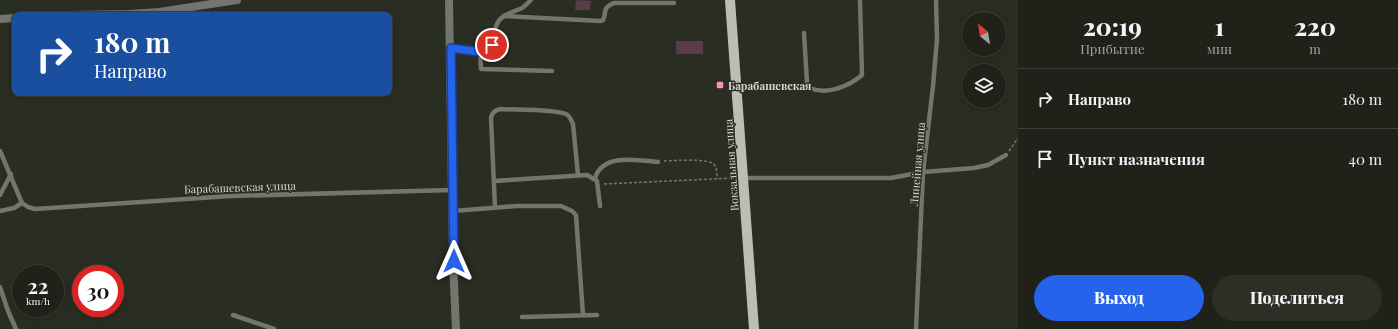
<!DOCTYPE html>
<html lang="ru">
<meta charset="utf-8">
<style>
:root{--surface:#20221a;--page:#2d2f27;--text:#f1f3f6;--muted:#a2a4a2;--line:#3d3f39;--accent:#2563eb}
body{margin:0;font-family:"Playfair Display",serif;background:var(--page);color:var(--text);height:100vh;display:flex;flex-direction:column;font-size:15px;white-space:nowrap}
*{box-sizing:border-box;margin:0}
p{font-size:13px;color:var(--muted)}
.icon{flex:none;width:22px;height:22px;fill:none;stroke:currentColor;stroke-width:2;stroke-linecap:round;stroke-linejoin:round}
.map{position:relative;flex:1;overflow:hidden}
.sheet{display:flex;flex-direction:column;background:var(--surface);width:380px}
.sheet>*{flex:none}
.banner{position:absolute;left:12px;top:12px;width:380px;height:84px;border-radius:8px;box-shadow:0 2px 10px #0003,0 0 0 1px var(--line);background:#1a4fa0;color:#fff;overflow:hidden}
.needle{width:26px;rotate:330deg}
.tools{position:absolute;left:962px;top:12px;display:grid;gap:8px}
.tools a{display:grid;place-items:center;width:44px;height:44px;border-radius:50%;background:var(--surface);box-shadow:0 2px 10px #0003,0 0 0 1px var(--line);font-size:20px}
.speed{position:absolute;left:12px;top:265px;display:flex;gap:8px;font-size:20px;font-weight:700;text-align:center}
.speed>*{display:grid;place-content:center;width:52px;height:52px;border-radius:50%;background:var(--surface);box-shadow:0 2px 10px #0003,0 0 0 1px var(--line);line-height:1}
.speed small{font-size:10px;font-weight:400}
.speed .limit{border:6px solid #d22;background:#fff;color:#111}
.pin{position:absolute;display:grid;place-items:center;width:34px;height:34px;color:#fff;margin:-17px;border:2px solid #fff;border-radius:50%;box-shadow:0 1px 4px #0007}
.me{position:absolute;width:44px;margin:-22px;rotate:0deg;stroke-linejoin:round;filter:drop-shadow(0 0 3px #0008)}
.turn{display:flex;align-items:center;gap:14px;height:84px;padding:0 16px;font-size:18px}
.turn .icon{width:52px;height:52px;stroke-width:2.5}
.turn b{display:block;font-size:28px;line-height:34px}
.eta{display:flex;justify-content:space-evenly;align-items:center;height:68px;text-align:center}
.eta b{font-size:24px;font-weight:800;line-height:28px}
.action{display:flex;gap:8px;margin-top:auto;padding:8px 16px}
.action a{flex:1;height:46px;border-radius:24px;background:var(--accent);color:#fff;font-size:16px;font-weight:800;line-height:46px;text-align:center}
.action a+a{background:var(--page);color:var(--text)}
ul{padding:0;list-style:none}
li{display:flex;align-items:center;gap:12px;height:60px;padding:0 16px;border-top:1px solid var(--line)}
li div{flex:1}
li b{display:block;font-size:15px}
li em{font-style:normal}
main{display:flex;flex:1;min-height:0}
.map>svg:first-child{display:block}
.green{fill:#593c49}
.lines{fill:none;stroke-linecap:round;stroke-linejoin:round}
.path{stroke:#74776d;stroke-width:1.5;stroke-dasharray:3 2;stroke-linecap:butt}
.service{stroke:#73756f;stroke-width:4.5}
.minor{stroke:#73756f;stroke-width:8}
.primary{stroke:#bbbeb2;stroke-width:10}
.route-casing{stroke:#184099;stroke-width:10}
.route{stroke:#2563eb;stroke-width:7}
.poi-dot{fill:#fc8fc2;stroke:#2a2d22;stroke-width:1.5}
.labels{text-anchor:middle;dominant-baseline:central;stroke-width:3;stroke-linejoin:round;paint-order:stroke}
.poi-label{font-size:11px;font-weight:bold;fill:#d7d9d2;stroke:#2a2d22;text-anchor:start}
.street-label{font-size:11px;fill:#d7d9d2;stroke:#2a2d22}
</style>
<main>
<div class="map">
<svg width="1018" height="329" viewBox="0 0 1018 329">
<rect width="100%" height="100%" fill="#2a2d22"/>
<g class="green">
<polygon points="576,0 591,1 590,10 575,10"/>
<rect x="676" y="41" width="27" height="13"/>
</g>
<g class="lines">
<g class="path">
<polyline points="1009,151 1018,138"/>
<path d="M664,161C673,161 712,157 715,166C717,169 717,175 717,179"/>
<polyline points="604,184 734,178"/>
</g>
<g class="service">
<path d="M504,16L601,21L603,20C607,11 602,8 614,3H674"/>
<path d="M804,33L807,83L809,88C827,95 848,87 862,75L860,0"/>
<path d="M451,48L480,52L490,49C494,41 493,31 498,22C503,14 514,12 522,8C525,6 528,3 531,0"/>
<polyline points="480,52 481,69 552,71"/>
<polyline points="0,151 22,203 28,207 35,209 231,196 452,190"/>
<path d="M595,178C603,153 638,160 658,162"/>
<polyline points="744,178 891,178 923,172 974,168 988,165 1006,155"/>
<polyline points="494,181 587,175 597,181 600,206"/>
<polyline points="0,195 11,174"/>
<path d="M495,208L491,118C492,113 494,111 500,109C515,110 553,109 566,114C570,116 571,120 573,124L578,175"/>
<polyline points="0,211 14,208 22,203"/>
<polyline points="453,211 516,206 561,206 572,211 576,215 583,315"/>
<polyline points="0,287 8,311 16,329"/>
<polyline points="233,315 274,329"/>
<polyline points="522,317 597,315"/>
<polyline points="916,329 923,172 933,86 937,39 936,0"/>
</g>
<g class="minor">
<polyline points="449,0 453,261 456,329"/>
<polyline points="68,15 129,14 159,12 237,0"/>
<polyline points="0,19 15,18"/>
</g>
<polyline class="primary" points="730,0 754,329"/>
</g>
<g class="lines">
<g class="route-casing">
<polyline id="route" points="454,261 451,48 480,52 490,49 492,45"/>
</g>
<use href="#route" class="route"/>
</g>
<rect class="poi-dot" x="716" y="81" width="8" height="8" rx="2"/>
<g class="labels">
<g class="poi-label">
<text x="728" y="85">Барабашевская</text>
</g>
<g class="street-label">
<text transform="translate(917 164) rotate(-85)">Линейная улица</text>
<text transform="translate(731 165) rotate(-94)">Вокзальная улица</text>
<text transform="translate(240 187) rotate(-2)">Барабашевская улица</text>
</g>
</g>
</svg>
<div class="tools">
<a><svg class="needle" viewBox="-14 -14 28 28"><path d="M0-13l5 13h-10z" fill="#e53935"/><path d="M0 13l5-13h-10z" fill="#a2a4a2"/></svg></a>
<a><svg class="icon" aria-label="layers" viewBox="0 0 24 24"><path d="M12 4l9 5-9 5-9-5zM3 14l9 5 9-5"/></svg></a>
</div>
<div class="speed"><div>22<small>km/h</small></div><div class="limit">30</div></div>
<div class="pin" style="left:492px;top:45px;background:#d93025"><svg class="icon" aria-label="arrive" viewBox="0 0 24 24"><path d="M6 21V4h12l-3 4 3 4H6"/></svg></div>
<svg class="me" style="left:454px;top:261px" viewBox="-20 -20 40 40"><path d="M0-17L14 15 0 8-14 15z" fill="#2563eb" stroke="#fff" stroke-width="4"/></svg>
<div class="banner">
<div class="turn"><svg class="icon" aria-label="right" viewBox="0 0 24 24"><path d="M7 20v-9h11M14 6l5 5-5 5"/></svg><div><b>180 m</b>Направо</div></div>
</div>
</div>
<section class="sheet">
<div class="eta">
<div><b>20:19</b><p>Прибытие</p></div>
<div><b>1</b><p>мин</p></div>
<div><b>220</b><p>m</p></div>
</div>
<ul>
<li><svg class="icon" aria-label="right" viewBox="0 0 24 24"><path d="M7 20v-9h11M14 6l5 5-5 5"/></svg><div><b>Направо</b></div><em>180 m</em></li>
<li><svg class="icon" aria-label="arrive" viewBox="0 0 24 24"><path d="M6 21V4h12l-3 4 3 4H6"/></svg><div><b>Пункт назначения</b></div><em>40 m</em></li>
</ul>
<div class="action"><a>Выход</a><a>Поделиться</a></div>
</section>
</main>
